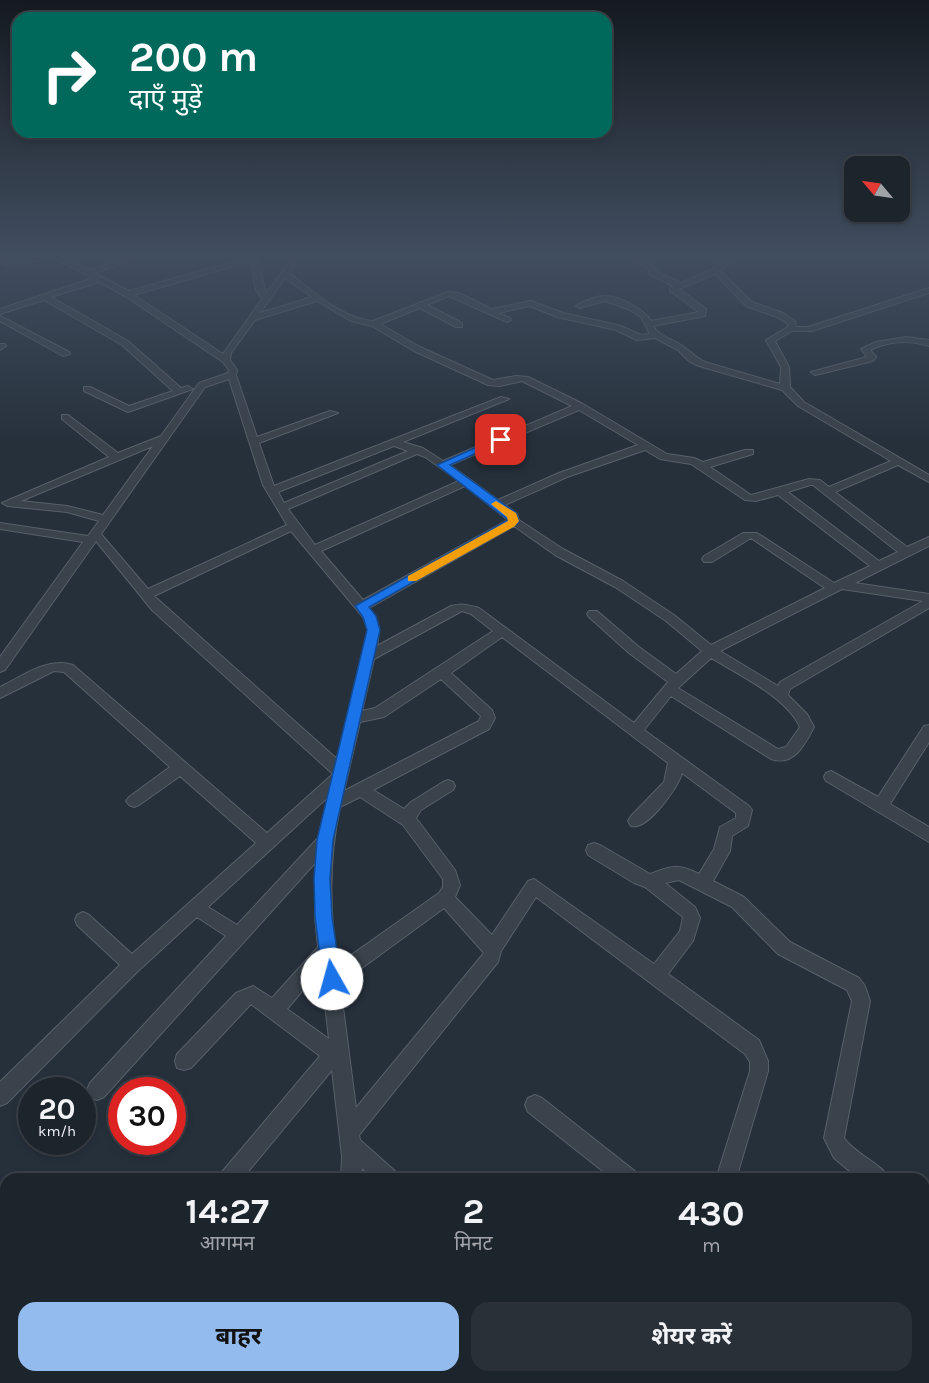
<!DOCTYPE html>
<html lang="hi">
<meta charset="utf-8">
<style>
:root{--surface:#1c242c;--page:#293038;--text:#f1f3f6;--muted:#a0a4a9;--line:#3a4148;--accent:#94bbed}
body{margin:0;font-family:Karla,"Noto Sans Devanagari",sans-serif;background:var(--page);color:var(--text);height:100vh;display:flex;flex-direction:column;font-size:22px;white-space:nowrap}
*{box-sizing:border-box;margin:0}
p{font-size:20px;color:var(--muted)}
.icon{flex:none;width:33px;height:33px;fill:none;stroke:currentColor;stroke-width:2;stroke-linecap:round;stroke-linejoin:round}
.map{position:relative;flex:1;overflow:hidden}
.panel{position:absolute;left:0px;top:1173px;width:930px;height:210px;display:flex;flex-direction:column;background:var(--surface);border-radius:18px 18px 0 0;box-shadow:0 3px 9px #0003,0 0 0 2px var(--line)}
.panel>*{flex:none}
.top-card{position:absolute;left:12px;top:12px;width:600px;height:126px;border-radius:18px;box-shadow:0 3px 9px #0003,0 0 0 2px var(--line);background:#00695c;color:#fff;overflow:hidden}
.needle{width:39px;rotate:299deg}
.buttons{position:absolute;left:844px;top:156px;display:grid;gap:12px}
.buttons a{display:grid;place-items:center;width:66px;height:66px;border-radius:12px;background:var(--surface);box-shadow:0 3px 9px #0003,0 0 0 2px var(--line);font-size:30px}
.speed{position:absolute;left:18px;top:1077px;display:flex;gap:12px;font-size:30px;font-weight:700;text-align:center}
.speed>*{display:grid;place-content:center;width:78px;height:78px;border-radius:50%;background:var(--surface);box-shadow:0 3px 9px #0003,0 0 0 2px var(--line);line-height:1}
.speed small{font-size:15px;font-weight:400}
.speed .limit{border:9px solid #d22;background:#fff;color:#111}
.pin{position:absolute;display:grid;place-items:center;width:51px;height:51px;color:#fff;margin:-26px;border-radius:12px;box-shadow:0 3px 9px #0006}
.me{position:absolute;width:66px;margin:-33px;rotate:353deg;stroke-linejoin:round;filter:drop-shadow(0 0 4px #0008)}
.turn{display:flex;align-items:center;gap:21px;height:126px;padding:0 18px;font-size:27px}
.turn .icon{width:78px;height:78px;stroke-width:2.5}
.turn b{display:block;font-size:42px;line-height:51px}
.eta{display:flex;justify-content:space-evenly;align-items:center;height:102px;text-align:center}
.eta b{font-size:36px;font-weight:700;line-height:42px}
.cta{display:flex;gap:12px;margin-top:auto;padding:12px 18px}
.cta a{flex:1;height:69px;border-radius:18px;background:var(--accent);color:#111;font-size:24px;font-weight:700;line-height:69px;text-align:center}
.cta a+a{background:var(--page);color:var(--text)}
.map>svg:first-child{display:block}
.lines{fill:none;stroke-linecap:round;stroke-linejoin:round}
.minor-casing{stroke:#586069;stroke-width:2}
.minor{fill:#3a424b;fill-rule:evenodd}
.route{fill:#1a73e8;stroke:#114b97;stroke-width:1.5}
.slow{fill:#f59e0b}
</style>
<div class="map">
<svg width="929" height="1383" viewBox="0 0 929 1383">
<rect width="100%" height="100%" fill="#26303b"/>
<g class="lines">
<g class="minor-casing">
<g id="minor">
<path d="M46,252H54L89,270L147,252H157L94,273L129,291L250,257V252H256L266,293L297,252H303L289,273C313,291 342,319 373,321L448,292L459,293L491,309L531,301L563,313L621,326L641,335L650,334L641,317L628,309L605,301L580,308L576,306C583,302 596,296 604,296C618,295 644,309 651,321L699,312L670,291V287L674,286L650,275L648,269L627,257L625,252C634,252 653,262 657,272L681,283L713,269L720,262L688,252C701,252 713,259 727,260C738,260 749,252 760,252L726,266L720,271L752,302L783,313L795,321L796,327H808L929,288V293L812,331H792L775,341L789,367L790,387L804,402L929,475V482L898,465L835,492L907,547L929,537V546L855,583L929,594V608L790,689L788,695L807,714L814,727C805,744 794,767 771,759L671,696L644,730L749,806L752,810L748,826L732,836L730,851L713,881L744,897L790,942L859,978L865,986L870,1001L844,1138C856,1155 883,1164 889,1179L858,1178L834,1158L824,1138L852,1001L847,990L778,954L732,907L679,880L665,883L695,907L700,918L693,941L668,974L759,1040L768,1061V1071L736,1179H716L750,1071V1062L745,1054L536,897L501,951L498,962L359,1135L360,1140L396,1172L399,1179H374L362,1168L361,1179H341L342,1156L332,1070L242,1179H219L222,1172L320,1056L251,1004L191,1068L184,1070L177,1068L175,1061L177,1054L236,993L253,986L272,998L318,947L315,917V863L104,1097L97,1100L90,1097L87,1090L90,1083L226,936L197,917L138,971L7,1103L0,1106V1082L120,965L77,925L75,920L77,915L83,912L89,915L132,954L256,843L180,776L139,805L134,807L129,805L126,801L129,797L170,767L64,672L54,671L0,698V687C23,676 47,657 73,665L267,833L333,774L152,610L96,541L5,670L0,672V657L83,542L0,529V523L88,536L99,521L67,512L7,506L2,503L109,457L62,419V415H68L118,453L161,436L199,383L228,373L229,370L223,362L125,296L99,282L51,297L128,341L181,388L188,386L193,389L128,412L84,391V387H90L129,406L173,391L122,345L44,300L0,314V309L93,278L52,257L15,267L0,263V259L15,263L47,254ZM251,261L256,290L262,299L223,354L134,295ZM715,274L746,306L777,317L788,324V327L766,340L781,367L780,384L705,362C697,358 692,353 685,348C675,339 660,338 653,326L705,316L706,309L679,289ZM285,278L312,297L260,313ZM449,296L507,322L511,320L510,318L498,313L530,306L557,317L616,330L637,340L655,338L678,350L689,361L699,366L782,390L798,406L891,461L829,487L820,480L809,479L751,495L710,467L753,454V450H745L703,462L694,458L667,454L583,404L528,377L516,376L493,380L420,347L380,324L420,308L456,327H462V323L427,305ZM317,301L351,321L372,326L414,351L488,385L500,386L522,381L572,406L443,461L423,448L403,442L509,399L501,397L274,486L259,443L338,413L330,411L257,437L236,375L237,370L230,360L231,353L255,320ZM229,379L263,485L287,525L148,589L101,534L205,387ZM579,410L638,445L559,473L498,500L450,465ZM153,446L103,515L67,506L21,501ZM394,446L408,451L284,503L278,492ZM645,450L660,459L691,464L745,500L756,501L778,495L870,566L834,583L757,533H743L704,556L702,559L704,562H712L751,538L825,588L711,645L674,615L623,581L563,549L519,520L517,514L505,505L567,477ZM417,454L425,457L459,481L315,545L288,509ZM810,485H813L898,552L879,561L788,492ZM465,486L508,520L363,600L321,551ZM514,526L555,555L615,587L666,621L702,651L676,674L639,647L597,611H589L587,614L589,617L629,653L668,682L634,723L479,608C468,605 462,603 451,606L377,646C380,630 380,620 369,608ZM291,531L363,617L368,630L337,759L154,596ZM842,589L923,601L780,682L778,686L720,651ZM462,611L471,614L493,631L375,708L362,711L374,659ZM502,637L668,763L664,782L631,816L628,821L631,826C647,831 678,788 682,773L736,813V818L720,827L714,849L699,874C677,863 672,866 650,874L600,845L594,843L588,845L586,850L588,855L634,883L645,887L683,917L680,931L654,964L534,879L528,881L492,935L455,897L460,885L455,870L416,818L421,810L453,790L455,786L453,782L448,780L443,782L411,802L404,809L373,790L489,729L495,718L492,710L451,673ZM711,658C738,674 786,697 800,727L786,747L778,749L678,688ZM441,679L481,716L479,721L344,791L360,722L384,717ZM328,797L318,838L237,925L208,907ZM360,797L403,825L443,879V887L439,893L337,965C330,910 328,863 340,807ZM444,908L484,953L356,1108L340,984ZM321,969L329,1039L287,1009Z"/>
<polygon points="0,316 69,352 70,354 63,356 0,321"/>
<path d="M906,337L929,340V346C910,340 889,341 870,350L876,357L873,361L815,375L811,372L867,357L861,349L876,342Z"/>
<polygon points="0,344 5,344 6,346 0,350"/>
<polygon points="929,725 929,742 890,804 929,827 929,842 826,781 824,777 826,773 831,771 878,797 924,726"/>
<polygon points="535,1095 542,1098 636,1172 639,1179 613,1179 528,1112 525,1105 528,1098"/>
<polygon points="924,1200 929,1202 929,1223 924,1221"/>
<polygon points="101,1377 125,1377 122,1383 98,1383"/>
<polygon points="299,1377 323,1377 321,1383 297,1383"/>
<polygon points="497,1377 521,1377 519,1383 495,1383"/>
<polygon points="605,1377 632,1377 635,1383 608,1383"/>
<polygon points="891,1377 920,1377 923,1383 894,1383"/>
</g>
</g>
<use href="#minor" class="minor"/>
</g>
<linearGradient id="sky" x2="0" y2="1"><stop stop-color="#151a20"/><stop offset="0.57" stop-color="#414e60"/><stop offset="1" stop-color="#414e60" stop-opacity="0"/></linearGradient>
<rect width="929" height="445" fill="url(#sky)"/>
<polygon class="route" points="497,438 506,440 450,465 516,513 519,521 518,523 369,607 376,616 380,630 333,840 330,879 332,917 341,979 338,985 332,988 326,985 323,979 315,917 314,879 317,840 367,630 363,617 355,606 508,520 437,465"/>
<polygon class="slow" points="496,501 516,513 519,521 515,526 416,581 408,581 408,576 508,521 507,517 491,504"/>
</svg>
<div class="buttons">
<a><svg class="needle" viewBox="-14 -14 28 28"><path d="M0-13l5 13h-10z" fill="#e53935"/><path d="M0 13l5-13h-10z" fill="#a0a4a9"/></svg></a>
</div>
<div class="speed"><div>20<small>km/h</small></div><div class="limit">30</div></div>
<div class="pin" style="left:501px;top:440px;background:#d93025"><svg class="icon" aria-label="arrive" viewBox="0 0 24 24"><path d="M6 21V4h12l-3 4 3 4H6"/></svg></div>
<svg class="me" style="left:332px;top:979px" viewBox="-20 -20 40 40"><circle r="19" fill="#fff"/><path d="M0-13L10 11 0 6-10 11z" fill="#1a73e8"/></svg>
<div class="top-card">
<div class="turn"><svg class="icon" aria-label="right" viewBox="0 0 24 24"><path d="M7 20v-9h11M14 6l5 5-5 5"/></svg><div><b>200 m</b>दाएँ मुड़ें</div></div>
</div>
<section class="panel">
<div class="eta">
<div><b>14:27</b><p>आगमन</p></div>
<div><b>2</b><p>मिनट</p></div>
<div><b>430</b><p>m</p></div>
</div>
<div class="cta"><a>बाहर</a><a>शेयर करें</a></div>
</section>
</div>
